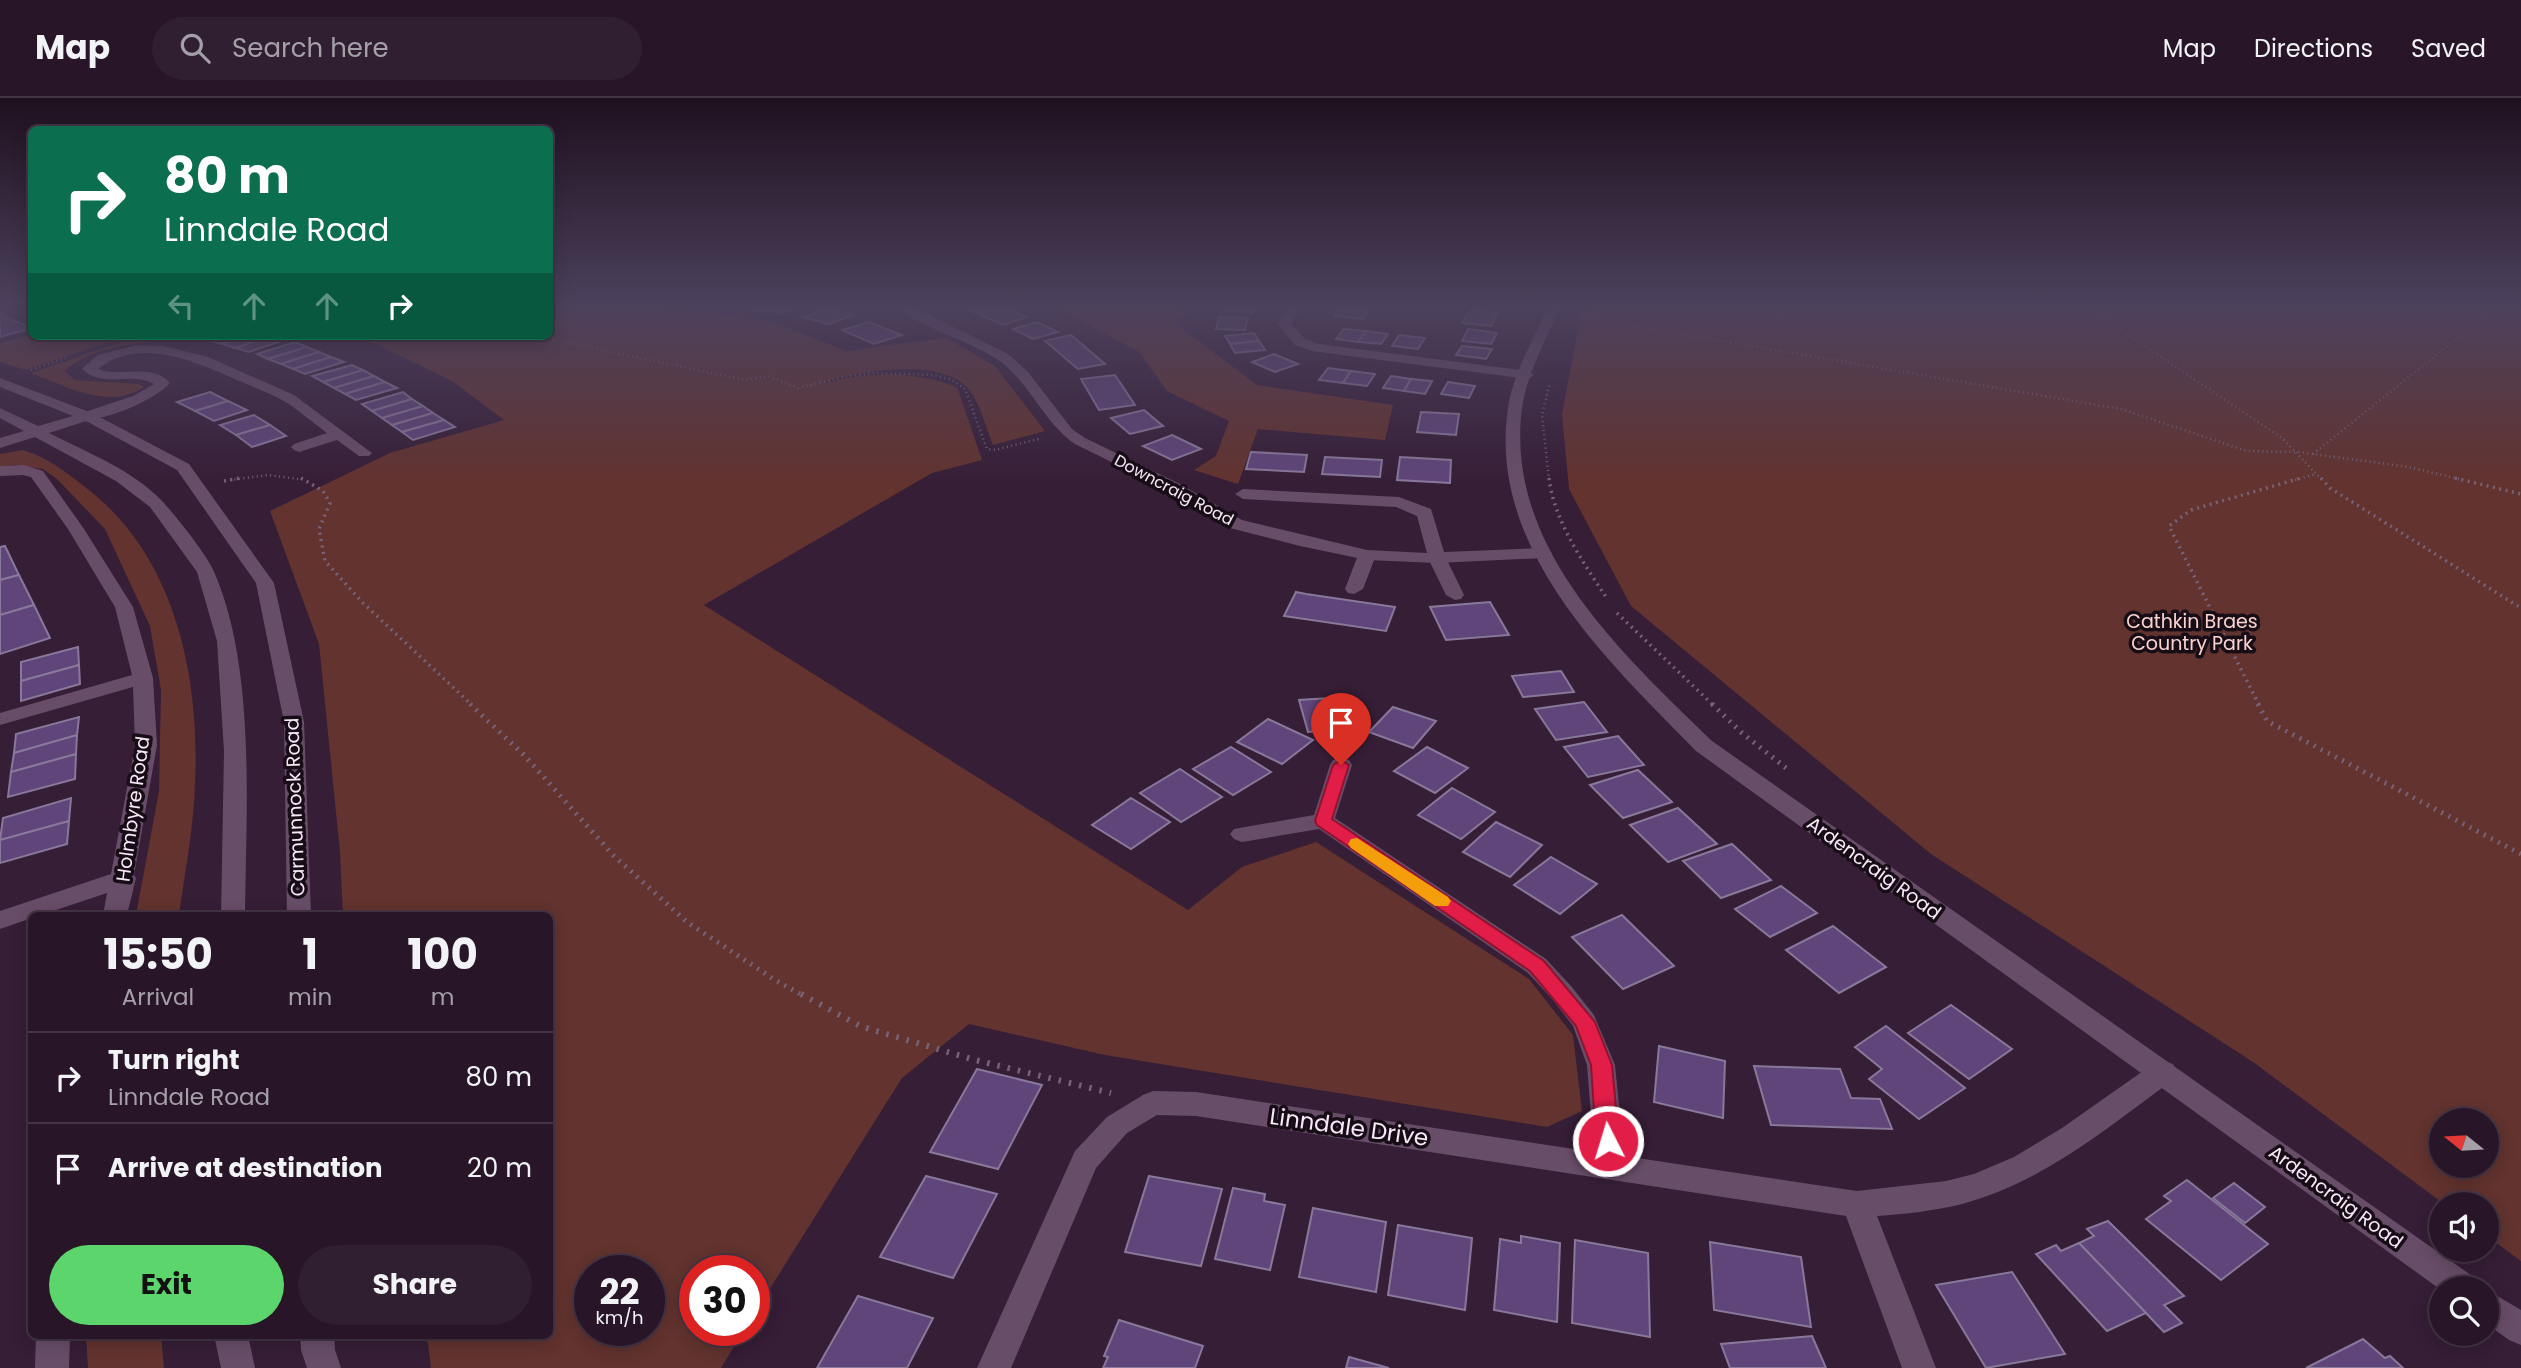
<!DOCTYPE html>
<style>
:root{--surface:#281628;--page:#301f30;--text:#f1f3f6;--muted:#a59fa8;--line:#443545;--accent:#5dd56d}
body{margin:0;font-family:Poppins,sans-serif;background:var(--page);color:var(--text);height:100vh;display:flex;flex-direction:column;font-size:26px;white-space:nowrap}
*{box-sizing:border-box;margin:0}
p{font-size:23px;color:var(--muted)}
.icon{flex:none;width:38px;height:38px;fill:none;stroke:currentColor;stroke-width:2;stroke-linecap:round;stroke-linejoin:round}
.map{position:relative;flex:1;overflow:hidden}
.panel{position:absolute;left:28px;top:814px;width:525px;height:427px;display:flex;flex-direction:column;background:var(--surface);border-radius:10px;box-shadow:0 4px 18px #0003,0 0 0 2px var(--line)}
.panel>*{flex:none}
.banner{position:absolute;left:28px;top:28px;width:525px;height:214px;border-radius:10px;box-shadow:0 4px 18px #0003,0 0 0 2px var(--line);background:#0b6e4f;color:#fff;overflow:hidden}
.needle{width:46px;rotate:288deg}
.buttons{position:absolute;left:2429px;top:1010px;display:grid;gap:14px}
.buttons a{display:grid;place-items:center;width:70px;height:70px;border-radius:50%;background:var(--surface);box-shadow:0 4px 18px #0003,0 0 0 2px var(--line);font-size:35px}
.speed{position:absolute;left:574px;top:1157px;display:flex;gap:14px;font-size:35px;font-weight:700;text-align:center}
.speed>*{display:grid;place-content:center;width:91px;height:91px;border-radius:50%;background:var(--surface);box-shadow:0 4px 18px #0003,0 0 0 2px var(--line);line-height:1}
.speed small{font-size:18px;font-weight:400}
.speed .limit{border:10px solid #d22;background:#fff;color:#111}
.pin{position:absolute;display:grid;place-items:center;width:60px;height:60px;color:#fff;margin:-72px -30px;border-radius:50% 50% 50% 0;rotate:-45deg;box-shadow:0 0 7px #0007}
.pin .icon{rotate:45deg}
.me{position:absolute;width:77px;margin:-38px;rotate:355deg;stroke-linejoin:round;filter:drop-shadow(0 0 5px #0008)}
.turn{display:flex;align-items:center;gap:24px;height:147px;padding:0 21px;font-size:32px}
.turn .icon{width:91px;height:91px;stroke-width:2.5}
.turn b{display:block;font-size:49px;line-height:60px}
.lanes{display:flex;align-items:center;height:66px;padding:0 21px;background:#0003;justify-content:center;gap:35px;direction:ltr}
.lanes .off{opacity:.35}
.eta{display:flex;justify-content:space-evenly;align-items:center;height:119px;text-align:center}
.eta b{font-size:42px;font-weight:700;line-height:49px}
.cta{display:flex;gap:14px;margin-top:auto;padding:14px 21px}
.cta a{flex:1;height:80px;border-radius:42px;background:var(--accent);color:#111;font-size:28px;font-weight:700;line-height:80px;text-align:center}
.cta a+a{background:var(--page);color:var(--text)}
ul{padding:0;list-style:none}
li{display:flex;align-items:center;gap:21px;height:91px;padding:0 21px;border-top:2px solid var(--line)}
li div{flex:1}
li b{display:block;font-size:26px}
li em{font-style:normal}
header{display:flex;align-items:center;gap:42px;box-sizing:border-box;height:98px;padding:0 35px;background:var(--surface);border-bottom:2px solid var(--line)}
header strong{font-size:33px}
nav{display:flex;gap:38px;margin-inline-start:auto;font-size:24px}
.search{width:490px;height:63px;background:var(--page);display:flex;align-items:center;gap:18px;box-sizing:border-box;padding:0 24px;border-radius:38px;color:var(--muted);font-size:26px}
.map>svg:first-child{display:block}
.green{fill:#62332f;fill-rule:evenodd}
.building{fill:#5f4579;stroke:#88789a;stroke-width:2}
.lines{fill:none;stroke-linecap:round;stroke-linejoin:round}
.path-far3{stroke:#776277;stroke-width:2.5;stroke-dasharray:1 3.5;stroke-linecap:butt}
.path-far2{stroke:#776277;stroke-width:3.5;stroke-dasharray:2 4.5;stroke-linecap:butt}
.path-far1{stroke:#776277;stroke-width:5;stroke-dasharray:2 6;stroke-linecap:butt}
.path{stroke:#776277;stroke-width:6;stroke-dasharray:2.5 8;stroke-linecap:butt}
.lane{fill:#684d68;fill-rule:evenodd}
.street{fill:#684d68;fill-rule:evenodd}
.secondary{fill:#684d68;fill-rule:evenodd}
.route{fill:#e11d48;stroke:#92132f;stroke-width:2}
.slow{fill:#f59e0b}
.labels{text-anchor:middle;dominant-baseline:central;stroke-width:7;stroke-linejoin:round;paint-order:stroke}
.far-street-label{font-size:16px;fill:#f8e8f8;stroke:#170d17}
.park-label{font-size:19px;fill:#fcd3ce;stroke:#170d17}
.street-label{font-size:19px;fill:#f8e8f8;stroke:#170d17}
.near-street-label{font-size:23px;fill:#f8e8f8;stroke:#170d17}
</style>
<header>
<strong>Map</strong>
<div class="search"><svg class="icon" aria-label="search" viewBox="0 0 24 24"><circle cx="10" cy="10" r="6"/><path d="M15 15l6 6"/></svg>Search here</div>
<nav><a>Map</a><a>Directions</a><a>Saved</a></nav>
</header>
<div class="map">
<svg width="2521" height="1270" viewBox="0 0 2521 1270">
<rect width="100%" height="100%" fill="#361e36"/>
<g class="green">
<path d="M550,206H650L776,225L846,253L946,240L995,268L1045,333L993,347C986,331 981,307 970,293C946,258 855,273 821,285C830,285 842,280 853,279C889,274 922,276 957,289L982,362L932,375L704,507L1188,812L1242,769L1316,744L1529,881L1573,937L1582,1013L1547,1029L1105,957L969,926L902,980L754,1216V1172H695V1232H744L721,1270H431L428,1245L422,1237H550V817H343L340,754L319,546L270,413L390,355L504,322L452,283L367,242L352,238H550ZM590,1172H649V1232H590Z"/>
<polygon points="1050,206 1155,206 1190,211 1176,226 1257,287 1393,307 1385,342 1258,331 1238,386 1194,372 1216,358 1229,323 1167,293 1139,254"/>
<path d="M1587,206H2521V1163L2487,1138V1106H2444L2253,964L1931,756L1631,508L1569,391L1562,316L1579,227ZM2441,1022H2487V1068H2441Z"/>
<polygon points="31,237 32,238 126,238 26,272 0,264 0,245"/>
<path d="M139,238H165L161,243C127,246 91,250 64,273L75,282L139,286L144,289C109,313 66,288 31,275Z"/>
<path d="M23,352C50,360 74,380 95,397C177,466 200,582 195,685C194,729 185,773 179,817H136L159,693L161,592L150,528L105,431L57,381L43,371L15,367L0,369V356Z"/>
<polygon points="86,1237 161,1237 164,1270 88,1270"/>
</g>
<g class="building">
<polygon points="760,206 799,206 784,215 751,212"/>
<polygon points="973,206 995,206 1027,219 1003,227 962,209"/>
<polygon points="1232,206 1246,206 1260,207 1253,215 1226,212"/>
<polygon points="829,209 854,217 828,226 803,219"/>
<polygon points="1342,209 1369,212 1363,221 1335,218"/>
<polygon points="1470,212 1498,215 1491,228 1462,225"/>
<polygon points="0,215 4,216 0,217 32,230 0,239"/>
<polygon points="1219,219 1248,220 1245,232 1216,231"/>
<polygon points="869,224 894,234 902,237 874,246 842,232"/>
<polygon points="1037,224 1058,234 1033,241 1013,231"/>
<polygon points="1344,231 1366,233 1358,244 1336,241"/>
<polygon points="1468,231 1497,235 1491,246 1462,243"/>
<polygon points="1366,233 1388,236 1381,246 1358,244"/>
<polygon points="1254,235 1259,243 1230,246 1225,238"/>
<polygon points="1071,237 1105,266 1078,271 1045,243"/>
<polygon points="1399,237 1425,240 1418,251 1392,248"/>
<polygon points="221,238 246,238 222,246 209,242"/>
<polygon points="246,238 271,238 235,250 222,246"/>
<polygon points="271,238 284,242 249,254 235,250"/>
<polygon points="1259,243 1265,252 1235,255 1230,246"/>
<polygon points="295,244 307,249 268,261 257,256"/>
<polygon points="1462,248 1492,251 1486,261 1456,257"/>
<polygon points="307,249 319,254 281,266 268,261"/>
<polygon points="319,254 331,259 293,271 281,266"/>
<polygon points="1274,256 1298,266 1275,274 1252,264"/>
<polygon points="331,259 344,264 305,276 293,271"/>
<polygon points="352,267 363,272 323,284 312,278"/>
<polygon points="1328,270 1351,273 1343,285 1319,282"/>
<polygon points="363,272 374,278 334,290 323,284"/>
<polygon points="1351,273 1375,276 1367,288 1343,285"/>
<polygon points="1115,277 1135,307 1099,312 1081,281"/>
<polygon points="374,278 385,284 345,296 334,290"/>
<polygon points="1391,278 1411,281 1404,293 1383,290"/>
<polygon points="1411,281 1432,283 1425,296 1404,293"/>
<polygon points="385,284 397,290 356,302 345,296"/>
<polygon points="1448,284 1475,288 1469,300 1441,296"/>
<polygon points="210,294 228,303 195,313 177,304"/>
<polygon points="403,294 412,301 372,313 362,306"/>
<polygon points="412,301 423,308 382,320 372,313"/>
<polygon points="228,303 247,312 214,323 195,313"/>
<polygon points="423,308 433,315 392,327 382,320"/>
<polygon points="1144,312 1163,328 1130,336 1111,320"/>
<polygon points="1421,314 1459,316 1456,337 1417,334"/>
<polygon points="433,315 444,322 402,334 392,327"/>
<polygon points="254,317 270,327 236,337 220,327"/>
<polygon points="444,322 455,329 413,342 402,334"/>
<polygon points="270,327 286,338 252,349 236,337"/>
<polygon points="1172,337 1201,351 1172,362 1143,348"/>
<polygon points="1251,354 1307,357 1304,374 1246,371"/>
<polygon points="1325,359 1382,362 1380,379 1322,376"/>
<polygon points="1400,359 1451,362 1450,385 1397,382"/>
<polygon points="5,448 19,477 0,482 0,449"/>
<polygon points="19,477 34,507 0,517 0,482"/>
<polygon points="1296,494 1306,496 1395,509 1386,533 1284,518"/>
<polygon points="1490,504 1509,537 1446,542 1430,509"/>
<polygon points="34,507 50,540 0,556 0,517"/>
<polygon points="78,549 79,567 21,583 21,564"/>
<polygon points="79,567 80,586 21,603 21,583"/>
<polygon points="1561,573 1574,594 1523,599 1512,578"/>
<polygon points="1346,599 1357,630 1308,634 1299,602"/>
<polygon points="1584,604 1607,634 1556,642 1535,611"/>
<polygon points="1393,609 1436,623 1413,650 1369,634"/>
<polygon points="79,619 77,637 14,655 16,636"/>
<polygon points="1268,621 1313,642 1282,666 1237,644"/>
<polygon points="77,637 76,656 11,674 14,655"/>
<polygon points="1618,638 1644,667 1588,679 1564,649"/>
<polygon points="1231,649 1271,674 1233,697 1193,671"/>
<polygon points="1427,649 1468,670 1435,695 1394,673"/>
<polygon points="76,656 75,681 8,699 11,674"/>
<polygon points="1180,671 1222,699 1181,724 1140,695"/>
<polygon points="1638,672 1672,704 1623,720 1590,687"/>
<polygon points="1452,690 1495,714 1461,741 1418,717"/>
<polygon points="71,700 69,723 0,742 3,720"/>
<polygon points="1131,700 1170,724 1131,751 1092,727"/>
<polygon points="1678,710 1717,746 1668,764 1630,727"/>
<polygon points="69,723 67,746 0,765 0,742"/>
<polygon points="1496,724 1542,747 1510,779 1463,754"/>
<polygon points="1732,746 1771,782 1721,800 1683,763"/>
<polygon points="1551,759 1597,786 1560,816 1514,787"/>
<polygon points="1781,788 1817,815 1770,839 1735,811"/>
<polygon points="1622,817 1674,868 1623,891 1572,839"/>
<polygon points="1833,828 1886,869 1839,895 1786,852"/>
<polygon points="1951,907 2012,951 1969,981 1908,935"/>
<polygon points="1886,928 1965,990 1919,1021 1869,981 1882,971 1855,949"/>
<polygon points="1659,948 1725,963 1723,1020 1654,1004"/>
<polygon points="1754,968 1840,971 1851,1000 1880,1001 1892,1031 1771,1027"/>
<polygon points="977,971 1042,987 998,1071 930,1054"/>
<polygon points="926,1078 997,1096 953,1180 880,1159"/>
<polygon points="1149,1078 1222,1091 1201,1168 1125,1154"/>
<polygon points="2187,1082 2268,1146 2221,1182 2146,1121 2171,1103 2164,1098"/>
<polygon points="2234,1085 2265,1109 2245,1125 2213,1100"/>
<polygon points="1233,1090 1265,1096 1264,1103 1285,1107 1270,1172 1215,1161"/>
<polygon points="1313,1110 1386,1124 1376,1194 1299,1179"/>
<polygon points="2108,1123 2184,1198 2164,1207 2182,1225 2164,1234 2079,1145 2094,1138 2087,1131"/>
<polygon points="1398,1127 1472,1140 1465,1212 1388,1197"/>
<polygon points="1521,1138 1560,1145 1557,1224 1494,1212 1500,1141 1521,1145"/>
<polygon points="1575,1142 1648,1155 1650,1239 1572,1225"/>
<polygon points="1710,1144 1801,1159 1811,1229 1714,1212"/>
<polygon points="2079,1145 2146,1215 2107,1233 2036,1156 2056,1147 2061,1153"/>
<polygon points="2012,1174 2065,1256 1986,1270 1936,1187"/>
<polygon points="858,1198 933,1220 907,1270 817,1270"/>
<polygon points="1119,1222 1203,1248 1195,1270 1103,1270 1108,1259 1104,1258"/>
<polygon points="1812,1238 1826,1270 1730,1270 1721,1246"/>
<polygon points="2363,1241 2385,1260 2390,1258 2403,1270 2306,1270"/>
<polygon points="1349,1259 1389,1270 1346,1270"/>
</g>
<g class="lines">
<g class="path-far3">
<polyline points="2082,206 2282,340 2322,382"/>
<polyline points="1575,218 2121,311 2247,353 2298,354 2409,369 2463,382"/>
<polyline points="535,238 745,282 768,278 798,290 848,278 876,275 933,277 952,282 965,291 987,351 995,352 1042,340"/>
<polyline points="31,272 69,259"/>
<polyline points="2313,356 2486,217 2472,206"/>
<polyline points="230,382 268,377 306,382"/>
<polyline points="1549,382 1542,317 1550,285"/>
<polyline points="2295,382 2316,376"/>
</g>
<g class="path-far2">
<polyline points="301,380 323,393 330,405 319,431 325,463 363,505 472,607"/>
<path d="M1549,380C1554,423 1583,464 1606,499"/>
<polyline points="2321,380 2330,390 2521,510"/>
<polyline points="2455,380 2521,396"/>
<polyline points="224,383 240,380"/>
<polyline points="1617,515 1713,607"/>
<polyline points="2259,607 2169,428 2191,412 2301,380"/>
</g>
<g class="path-far1">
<polyline points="470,606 524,657 613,757 687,824 775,882 804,898"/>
<polyline points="1712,606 1742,635 1786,670"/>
<polyline points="2258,606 2267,623 2521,756"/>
</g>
<polyline class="path" points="801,896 860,928 971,961 1111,995"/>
<g class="lane">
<polygon points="1367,452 1376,457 1363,491 1354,496 1348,495 1345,491 1358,457"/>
<polygon points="1437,455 1446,460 1464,497 1461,501 1455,502 1446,497 1428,460"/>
</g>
<g class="street">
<path d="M892,206H907L1008,256L1028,274L1072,331L1085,340L1180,386L1242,422L1367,452L1427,455L1417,418L1396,409L1243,401L1235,396L1243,391L1399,399L1431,411L1444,454L1543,450L1552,455L1543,460L1437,465L1367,462L1300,448L1230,430L1168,392L1075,346C1043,324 1030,284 998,262C970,242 915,228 892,206Z"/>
<polygon points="1291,206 1303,206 1291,226 1305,241 1319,246 1527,273 1534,277 1527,281 1312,253 1295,247 1278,226"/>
<path d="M137,247L163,248L208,259L294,297L372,355L369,358H359L337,342L299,354L294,352L291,349L294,346L327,335C313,325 299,312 284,303C271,295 254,290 240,283C198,265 140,237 98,271C121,280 151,264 170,285C157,301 102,325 82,321L80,318L82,315L133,298L154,286C132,273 102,291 82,271L98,257Z"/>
<polygon points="24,367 43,373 84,431 133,509 153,580 157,647 134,777 136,780 127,817 103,817 107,795 41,817 32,817 32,820 0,831 0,813 111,776 135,647 133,589 0,627 0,615 132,577 115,509 68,431 31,379 23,377 0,378 0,368"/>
<path d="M1341,660L1349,662L1352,667L1335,720L1546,861L1571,888L1594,917L1615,967L1624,1058L1857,1093L1946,1083L1974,1076L2014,1059L2062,1030L2153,966L2163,963L2173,966L2177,974L2173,982C2107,1030 2042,1085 1962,1106C1934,1113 1905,1116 1877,1118L1936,1270H1902L1846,1118L1196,1018L1157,1017L1127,1035L1096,1070L1011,1270H977L1075,1053L1107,1019L1143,997L1153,993L1196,994L1594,1054L1587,967L1573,928L1553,902L1528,875L1319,731L1242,744L1234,741L1230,736L1234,731L1314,717L1330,667L1333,662Z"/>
<polygon points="36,1237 70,1237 69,1270 35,1270"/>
</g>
<g class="secondary">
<path d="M1549,206H1561C1548,239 1527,274 1522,310C1504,449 1622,555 1712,643L2475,1180L2480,1190H2441V1192L1696,653C1607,562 1487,451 1508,310C1513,274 1535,239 1549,206Z"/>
<path d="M0,280L92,315L189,366L274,485L304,624L311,817H287L284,624L256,485L177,372L86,323L49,335C86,354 133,372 162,403C175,417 209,459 215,476C256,572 246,713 245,817H221L224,653L217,543L197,474L150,409L116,383L35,339L0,350V340L24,333L0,320V310L38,328L73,318L0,289Z"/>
<polygon points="2487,1192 2521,1212 2521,1247 2509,1242 2487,1226"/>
<polygon points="214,1237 248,1237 255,1270 221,1270"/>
<polygon points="300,1237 334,1237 335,1252 341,1270 307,1270 301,1252"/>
</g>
</g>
<linearGradient id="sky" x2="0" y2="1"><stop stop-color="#1e101e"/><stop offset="0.54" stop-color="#4c415d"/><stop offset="1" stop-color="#4c415d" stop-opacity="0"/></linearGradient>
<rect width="2521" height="384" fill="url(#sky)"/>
<polygon class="route" points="1341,662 1349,667 1332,721 1544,863 1595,924 1612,967 1619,1043 1615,1049 1608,1052 1600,1049 1596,1043 1591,967 1576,928 1530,873 1317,727 1315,723 1333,667"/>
<polygon class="slow" points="1357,740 1448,799 1451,803 1448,808 1435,808 1351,750 1348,746 1351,741"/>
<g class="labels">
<g class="far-street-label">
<text transform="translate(1174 392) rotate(28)">Downcraig Road</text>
</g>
<g class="park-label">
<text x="2192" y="523">Cathkin Braes<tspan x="2192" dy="22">Country Park</tspan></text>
</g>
<g class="street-label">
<text transform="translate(295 709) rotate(-92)">Carmunnock Road</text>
<text transform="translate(133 711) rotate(-82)">Holmbyre Road</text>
<text transform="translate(1874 770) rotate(36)">Ardencraig Road</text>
<text transform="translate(2336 1099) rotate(36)">Ardencraig Road</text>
</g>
<g class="near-street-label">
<text transform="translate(1349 1029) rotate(8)">Linndale Drive</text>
</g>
</g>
</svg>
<div class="buttons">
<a><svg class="needle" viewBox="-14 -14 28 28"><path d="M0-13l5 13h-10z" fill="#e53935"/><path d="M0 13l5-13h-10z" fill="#a59fa8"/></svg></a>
<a><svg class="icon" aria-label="sound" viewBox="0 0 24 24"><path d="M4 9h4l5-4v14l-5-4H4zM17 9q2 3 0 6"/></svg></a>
<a><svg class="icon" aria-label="search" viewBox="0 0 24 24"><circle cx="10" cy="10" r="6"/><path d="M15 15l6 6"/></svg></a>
</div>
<div class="speed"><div>22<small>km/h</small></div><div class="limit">30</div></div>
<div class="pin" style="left:1341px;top:667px;background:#d93025"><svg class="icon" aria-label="arrive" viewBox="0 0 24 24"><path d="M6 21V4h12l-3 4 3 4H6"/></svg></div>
<svg class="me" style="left:1608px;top:1043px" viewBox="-20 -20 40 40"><circle r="17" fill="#e11d48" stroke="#fff" stroke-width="3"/><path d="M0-11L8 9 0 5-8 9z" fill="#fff"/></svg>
<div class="banner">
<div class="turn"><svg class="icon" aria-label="right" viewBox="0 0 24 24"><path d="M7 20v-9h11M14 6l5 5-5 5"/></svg><div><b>80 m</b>Linndale Road</div></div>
<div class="lanes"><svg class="icon off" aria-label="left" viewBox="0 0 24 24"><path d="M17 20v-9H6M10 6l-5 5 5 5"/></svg><svg class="icon off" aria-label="ahead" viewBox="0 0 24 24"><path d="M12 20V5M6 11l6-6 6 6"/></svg><svg class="icon off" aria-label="ahead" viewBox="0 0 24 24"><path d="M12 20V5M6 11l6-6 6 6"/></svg><svg class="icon" aria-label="right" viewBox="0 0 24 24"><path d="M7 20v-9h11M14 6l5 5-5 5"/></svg></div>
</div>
<section class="panel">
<div class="eta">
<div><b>15:50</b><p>Arrival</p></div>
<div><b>1</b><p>min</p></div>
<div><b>100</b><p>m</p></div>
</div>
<ul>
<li><svg class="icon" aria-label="right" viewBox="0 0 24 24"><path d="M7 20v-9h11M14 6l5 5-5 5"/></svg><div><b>Turn right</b><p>Linndale Road</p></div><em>80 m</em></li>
<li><svg class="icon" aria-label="arrive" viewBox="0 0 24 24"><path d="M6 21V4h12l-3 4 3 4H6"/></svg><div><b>Arrive at destination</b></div><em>20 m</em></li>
</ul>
<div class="cta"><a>Exit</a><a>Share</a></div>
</section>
</div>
